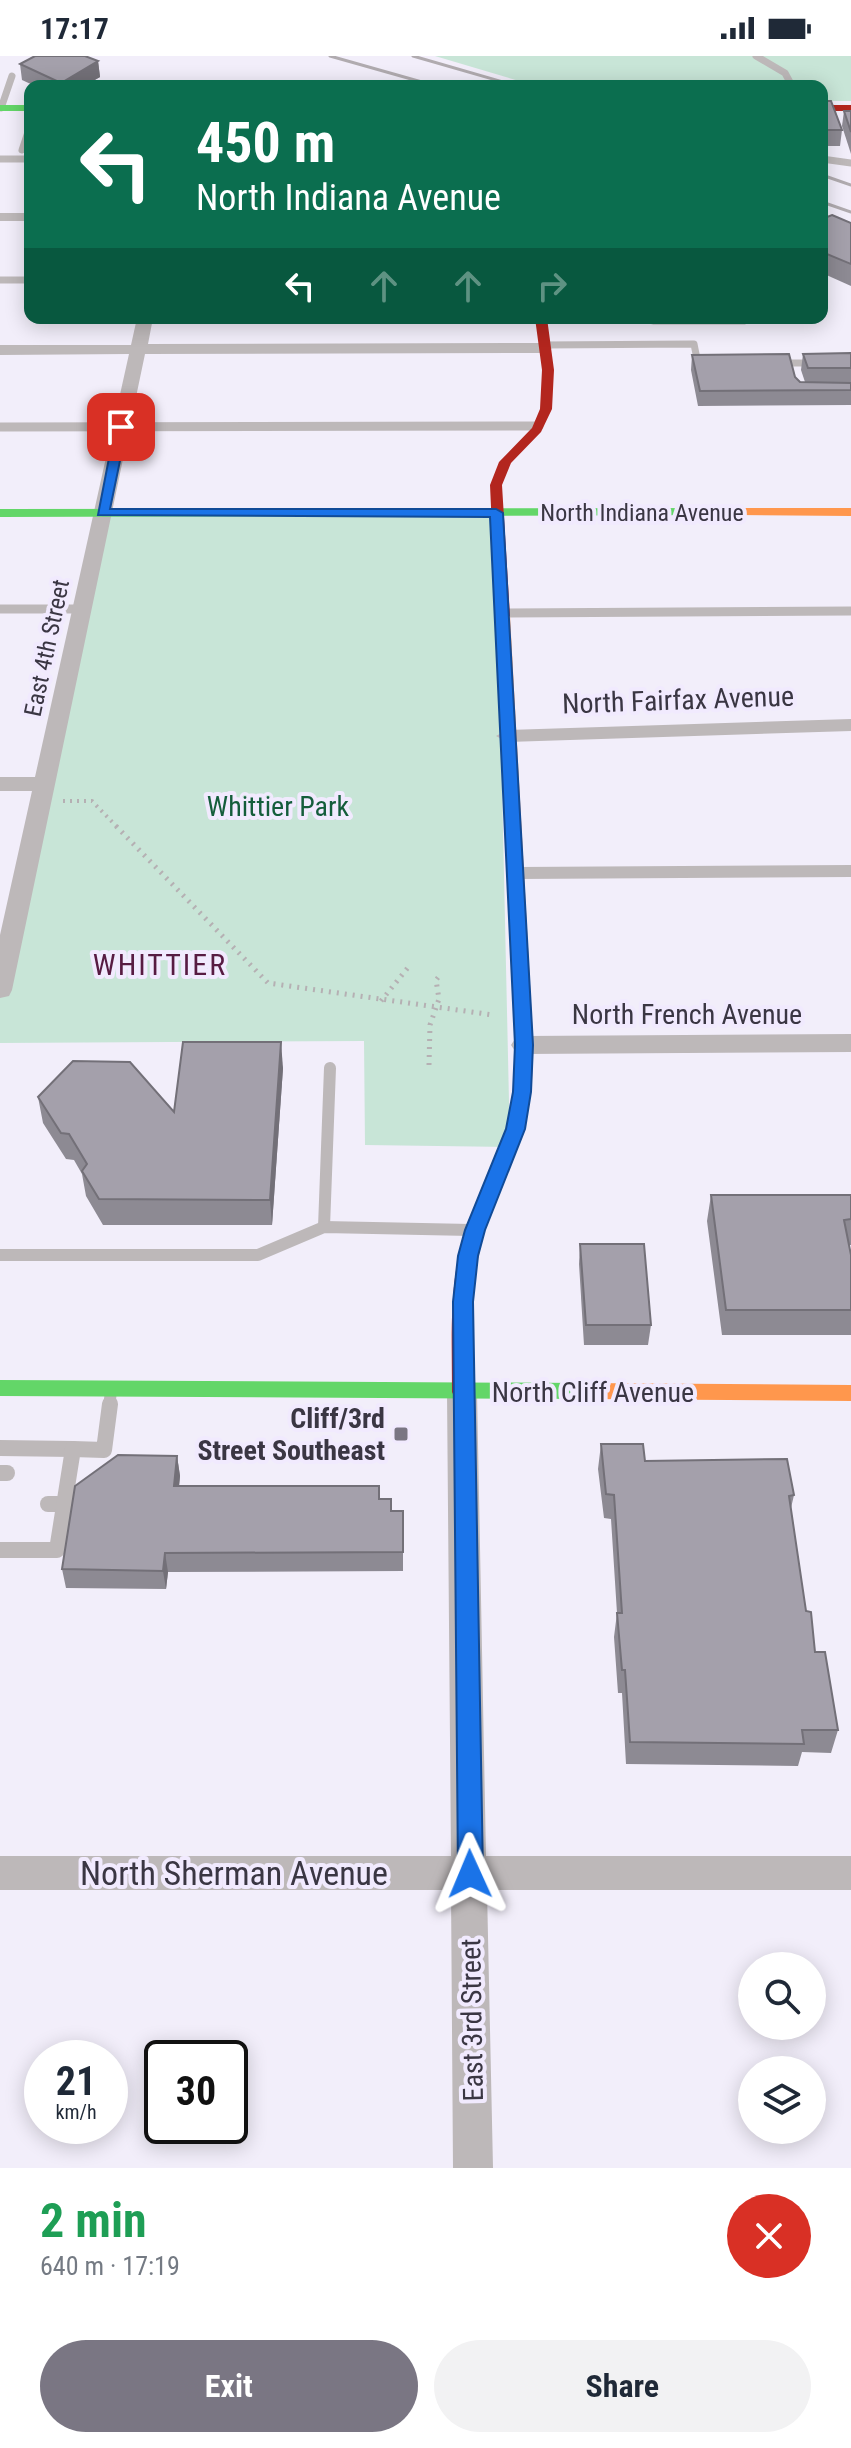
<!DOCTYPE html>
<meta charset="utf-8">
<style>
:root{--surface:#fff;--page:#f2f2f3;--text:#1f2937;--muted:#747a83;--accent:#7a7683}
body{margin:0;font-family:"Roboto Condensed",sans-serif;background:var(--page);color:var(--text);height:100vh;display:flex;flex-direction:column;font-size:30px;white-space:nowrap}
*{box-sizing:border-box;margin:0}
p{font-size:26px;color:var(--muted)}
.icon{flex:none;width:44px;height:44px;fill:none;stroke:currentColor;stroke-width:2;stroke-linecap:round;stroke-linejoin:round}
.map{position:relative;height:2112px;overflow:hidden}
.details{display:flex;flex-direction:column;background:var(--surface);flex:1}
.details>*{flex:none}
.banner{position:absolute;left:24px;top:24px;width:804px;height:244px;border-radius:16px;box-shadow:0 4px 20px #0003;background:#0b6e4f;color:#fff;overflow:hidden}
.controls{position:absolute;left:738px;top:1896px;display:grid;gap:16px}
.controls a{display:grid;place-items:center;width:88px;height:88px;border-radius:50%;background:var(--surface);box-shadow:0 4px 20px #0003;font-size:40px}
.speed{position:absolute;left:24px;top:1984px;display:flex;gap:16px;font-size:40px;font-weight:700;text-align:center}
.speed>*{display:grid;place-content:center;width:104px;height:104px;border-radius:50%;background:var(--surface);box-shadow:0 4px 20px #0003;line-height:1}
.speed small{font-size:20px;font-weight:400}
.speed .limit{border:4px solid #111;border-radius:12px;background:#fff;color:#111}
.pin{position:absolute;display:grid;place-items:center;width:68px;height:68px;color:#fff;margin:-34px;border-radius:16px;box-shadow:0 4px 12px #0006}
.me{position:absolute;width:88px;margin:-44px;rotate:359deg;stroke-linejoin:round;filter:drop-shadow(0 0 6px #0008)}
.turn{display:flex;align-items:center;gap:28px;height:168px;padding:0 40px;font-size:36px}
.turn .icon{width:104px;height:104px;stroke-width:2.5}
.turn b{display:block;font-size:56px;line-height:68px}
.lanes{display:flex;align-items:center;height:76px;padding:0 40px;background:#0003;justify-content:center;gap:40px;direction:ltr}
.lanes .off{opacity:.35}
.round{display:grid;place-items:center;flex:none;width:84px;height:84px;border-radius:42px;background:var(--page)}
.overview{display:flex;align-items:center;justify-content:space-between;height:136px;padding:0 40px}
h1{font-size:48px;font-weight:700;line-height:60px;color:#1e9e55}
.primary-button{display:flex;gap:16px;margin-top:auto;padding:16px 40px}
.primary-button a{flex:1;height:92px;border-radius:48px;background:var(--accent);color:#fff;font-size:32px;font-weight:700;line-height:92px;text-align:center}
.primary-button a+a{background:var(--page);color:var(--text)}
.status{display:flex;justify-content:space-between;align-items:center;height:56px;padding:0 40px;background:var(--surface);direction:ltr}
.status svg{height:22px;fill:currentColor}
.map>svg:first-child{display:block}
.green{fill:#c8e5d7}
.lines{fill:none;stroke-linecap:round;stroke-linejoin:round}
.path-far1{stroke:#b5b0b3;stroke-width:4;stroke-dasharray:2 5;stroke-linecap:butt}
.path{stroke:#b5b0b3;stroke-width:5;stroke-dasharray:2 6;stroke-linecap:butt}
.lane-far3{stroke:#bdb8b9;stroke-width:7}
.lane-far2{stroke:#bdb8b9;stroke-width:9}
.lane-far1{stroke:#bdb8b9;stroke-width:12}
.lane{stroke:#bdb8b9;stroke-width:16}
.street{fill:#bdb8b9;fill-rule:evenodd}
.fast{fill:#63d668;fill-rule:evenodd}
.slow{fill:#ff974d;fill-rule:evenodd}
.jam{fill:#b3261e;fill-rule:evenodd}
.rail{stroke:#b0abaf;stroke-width:3}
.wall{fill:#8d8a93}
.shaded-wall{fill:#737078}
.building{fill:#a4a0ab;stroke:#737078;stroke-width:2}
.route{fill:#1a73e8;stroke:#114b97;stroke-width:2}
.poi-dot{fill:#7a7683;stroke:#f1eafe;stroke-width:3}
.labels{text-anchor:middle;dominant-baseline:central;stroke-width:8;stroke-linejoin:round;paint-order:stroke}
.far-street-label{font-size:24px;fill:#3a3643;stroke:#f1eafe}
.street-label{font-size:28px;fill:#3a3643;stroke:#f1eafe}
.park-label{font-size:28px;fill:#145d3b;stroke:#f1eafe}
.poi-label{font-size:28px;font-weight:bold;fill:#3a3643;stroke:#f1eafe;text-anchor:end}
.neighbourhood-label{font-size:30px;letter-spacing:2px;fill:#571b42;stroke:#f1eafe}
.near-street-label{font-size:34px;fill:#3a3643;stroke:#f1eafe}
</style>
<div class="status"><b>17:17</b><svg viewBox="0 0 49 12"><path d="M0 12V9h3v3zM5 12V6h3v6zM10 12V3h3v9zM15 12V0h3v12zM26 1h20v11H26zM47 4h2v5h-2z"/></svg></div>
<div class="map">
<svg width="851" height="2112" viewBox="0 0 851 2112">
<rect width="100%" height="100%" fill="#f2eefa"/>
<g class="green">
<polygon points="435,0 851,0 851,45 822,45 822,30 536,30"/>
<polygon points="103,457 496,457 510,1091 365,1089 364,985 0,987 0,934"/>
</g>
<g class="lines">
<polyline class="path-far1" points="63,745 92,745 118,772"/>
<g class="path">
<polyline points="116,770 268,927 493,959"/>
<polyline points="381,945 410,909"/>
<polyline points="429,1009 430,969 439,943 436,924 440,919"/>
</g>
<g class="lane-far3">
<polyline points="756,0 785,17 792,30"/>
<polyline points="1,52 12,20"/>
<polyline points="22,94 30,70"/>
<polyline points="0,103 30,103"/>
<polyline points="822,103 851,107"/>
<polyline points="0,224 30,224"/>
<polyline points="640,262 654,265 744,265 750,262"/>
<polyline points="544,289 694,288 698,308 705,308"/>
<polyline points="775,307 817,307"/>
</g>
<g class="lane-far2">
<polyline points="0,371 539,370"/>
<polyline points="0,553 82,553"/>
<polyline points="501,557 851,555"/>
</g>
<g class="lane-far1">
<polyline points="518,817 851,815"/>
<polyline points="324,1171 330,1012"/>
<polyline points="0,1199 258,1199 324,1171 471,1174"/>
<polyline points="109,1350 111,1336"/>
</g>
<g class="lane">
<polyline points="0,1392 73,1393"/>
<polyline points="0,1417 7,1417"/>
<polyline points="48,1448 64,1448"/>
<polyline points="0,1494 57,1494 73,1393 104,1394 110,1348"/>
</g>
<g class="street">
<rect x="0" y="157" width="30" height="8"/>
<polygon points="137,262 153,262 148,288 544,287 552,292 544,297 145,298 12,934 9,940 0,942 0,879 32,735 0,735 0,721 35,721 129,298 0,299 0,289 131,289"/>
<polygon points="851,663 851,675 507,686 496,680 507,674"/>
<polygon points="851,978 851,996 524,998 515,995 511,989 515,983 524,980"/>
<polygon points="462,1324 472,1328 477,1336 486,1800 851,1800 851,1834 487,1834 493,2112 453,2112 451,1834 0,1834 0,1800 451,1800 447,1336 452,1328"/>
</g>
<g class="fast">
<rect x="0" y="49" width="30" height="6"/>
<polygon points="742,452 748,456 747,459 0,461 0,453"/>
<polygon points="0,1324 582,1327 589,1329 592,1335 589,1341 582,1343 0,1340"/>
</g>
<g class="slow">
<polygon points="742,452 851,452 851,460 737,459 736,456"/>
<polygon points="503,556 510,560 533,983 524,989 515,983 496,560"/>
<polygon points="582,1327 851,1329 851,1345 582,1343 575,1341 572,1335 575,1329"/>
</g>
<g class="jam">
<rect x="822" y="49" width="29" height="6"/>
<polygon points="535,262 547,262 554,314 552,353 541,376 511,407 502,429 510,560 503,564 496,560 490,429 499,406 532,372 540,353 542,314"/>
<path d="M524,977L533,983L532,1024L526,1066L484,1176L477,1207L473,1244L472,1336L469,1342L462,1344L455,1342L452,1336C452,1287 449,1237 461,1189C470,1155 488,1125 500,1092C512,1057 516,1020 515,983Z"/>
</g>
<g class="rail">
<polyline points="330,0 436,30"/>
<polyline points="413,0 517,30"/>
<polyline points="822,119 851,129"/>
<polyline points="822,146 851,156"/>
</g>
</g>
<g class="wall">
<polygon points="98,5 100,21 84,30 35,30 22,24 20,8"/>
<polygon points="822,45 842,74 840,90 822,90"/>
<polygon points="844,55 851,55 851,98 842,70"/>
<polygon points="822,163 851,167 851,230 822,217"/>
<polygon points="851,297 851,349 698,350 691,314 692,299 795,321 800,326 805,326 801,314 803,298"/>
<polygon points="283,1012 272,1169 103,1169 86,1140 82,1118 74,1104 66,1103 43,1067 38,1041 174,1056"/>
<polygon points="711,1139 851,1139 851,1189 849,1189 851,1199 851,1279 722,1279 707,1165"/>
<polygon points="580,1188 651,1269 648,1289 584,1289 579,1208"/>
<polygon points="601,1388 645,1405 794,1439 791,1452 806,1555 815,1596 838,1674 831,1697 802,1696 798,1710 626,1708 622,1637 618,1637 614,1581 617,1557 611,1463 604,1462 598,1413"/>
<polygon points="177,1400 180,1420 179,1430 379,1443 392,1455 403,1455 403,1515 168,1516 166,1533 66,1532 62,1513"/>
</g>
<g class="shaded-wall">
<polygon points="98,5 100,21 84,30 61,30 61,27"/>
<polygon points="281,986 283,1012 272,1169 270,1144"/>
<polygon points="177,1400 180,1420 177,1450 174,1430"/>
<polygon points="165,1497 168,1516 166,1533 163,1515"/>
</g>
<g class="building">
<polygon points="35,0 85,0 98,5 61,27 20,8"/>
<polygon points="822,45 831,45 842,74 822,74"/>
<polygon points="844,55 851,55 851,76"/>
<polygon points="832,159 851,167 851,208 822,196 822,163"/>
<polygon points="851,297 851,312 808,312 803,298"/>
<polygon points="789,298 795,321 800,326 851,327 851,334 700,335 692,299"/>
<polygon points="183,986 281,986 270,1144 99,1143 82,1115 87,1108 69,1078 61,1077 38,1041 73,1005 130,1006 174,1056"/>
<polygon points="711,1139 851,1139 851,1163 844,1164 851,1199 851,1254 726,1254"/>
<polygon points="580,1188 644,1188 651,1269 586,1269"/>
<polygon points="601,1388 643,1388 645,1405 787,1403 794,1439 789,1440 806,1555 811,1556 815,1596 825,1596 838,1674 802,1674 804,1688 630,1686 625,1614 622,1614 617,1557 622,1557 614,1439 606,1438"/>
<polygon points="118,1399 177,1400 174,1430 379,1430 379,1443 391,1443 391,1455 403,1455 403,1496 165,1497 163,1515 62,1513 75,1430"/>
</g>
<polygon class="route" points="121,367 127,371 110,453 496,453 503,457 533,989 531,1036 525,1073 485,1174 478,1200 473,1246 483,1818 479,1826 470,1830 462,1826 458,1818 453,1246 458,1200 465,1174 506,1073 513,1036 515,989 490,461 98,459 115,371"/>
<rect class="poi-dot" x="393" y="1370" width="16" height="16" rx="4"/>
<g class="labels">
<g class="far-street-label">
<text x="642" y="457">North Indiana Avenue</text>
<text transform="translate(47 592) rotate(-78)">East 4th Street</text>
</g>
<g class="street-label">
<text transform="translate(678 644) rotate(-2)">North Fairfax Avenue</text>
<text x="687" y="958">North French Avenue</text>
<text x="593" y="1336">North Cliff Avenue</text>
<text transform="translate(472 1964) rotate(-91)">East 3rd Street</text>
</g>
<g class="park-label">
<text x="278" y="750">Whittier Park</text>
</g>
<g class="poi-label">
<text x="385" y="1362">Cliff/3rd<tspan x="385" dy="32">Street Southeast</tspan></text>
</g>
<g class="neighbourhood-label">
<text x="160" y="908">WHITTIER</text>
</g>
<g class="near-street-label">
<text x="234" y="1817">North Sherman Avenue</text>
</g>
</g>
</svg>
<div class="controls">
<a><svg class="icon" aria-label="search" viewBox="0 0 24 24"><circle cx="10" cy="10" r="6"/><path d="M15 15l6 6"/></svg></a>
<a><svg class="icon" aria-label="layers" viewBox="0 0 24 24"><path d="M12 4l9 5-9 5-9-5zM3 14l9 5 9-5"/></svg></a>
</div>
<div class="speed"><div>21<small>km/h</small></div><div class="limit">30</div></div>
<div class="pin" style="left:121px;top:371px;background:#d93025"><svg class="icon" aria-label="arrive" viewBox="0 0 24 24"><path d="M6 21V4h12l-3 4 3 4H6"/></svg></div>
<svg class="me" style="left:470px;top:1818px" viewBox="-20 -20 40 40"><path d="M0-17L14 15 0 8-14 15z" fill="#1a73e8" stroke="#fff" stroke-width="4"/></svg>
<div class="banner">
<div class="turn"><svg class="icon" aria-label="left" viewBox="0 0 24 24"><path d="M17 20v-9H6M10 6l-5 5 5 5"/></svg><div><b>450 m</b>North Indiana Avenue</div></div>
<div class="lanes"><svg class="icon" aria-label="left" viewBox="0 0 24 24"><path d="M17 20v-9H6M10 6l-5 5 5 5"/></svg><svg class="icon off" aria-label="ahead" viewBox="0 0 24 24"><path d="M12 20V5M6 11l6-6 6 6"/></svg><svg class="icon off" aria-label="ahead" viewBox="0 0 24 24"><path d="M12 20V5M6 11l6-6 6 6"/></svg><svg class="icon off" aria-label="right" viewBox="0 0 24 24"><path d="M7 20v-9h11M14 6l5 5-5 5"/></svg></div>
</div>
</div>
<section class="details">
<div class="overview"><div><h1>2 min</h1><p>640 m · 17:19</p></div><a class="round" style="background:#d93025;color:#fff"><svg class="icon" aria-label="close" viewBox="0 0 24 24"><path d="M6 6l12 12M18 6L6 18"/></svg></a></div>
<div class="primary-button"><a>Exit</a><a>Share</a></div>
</section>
